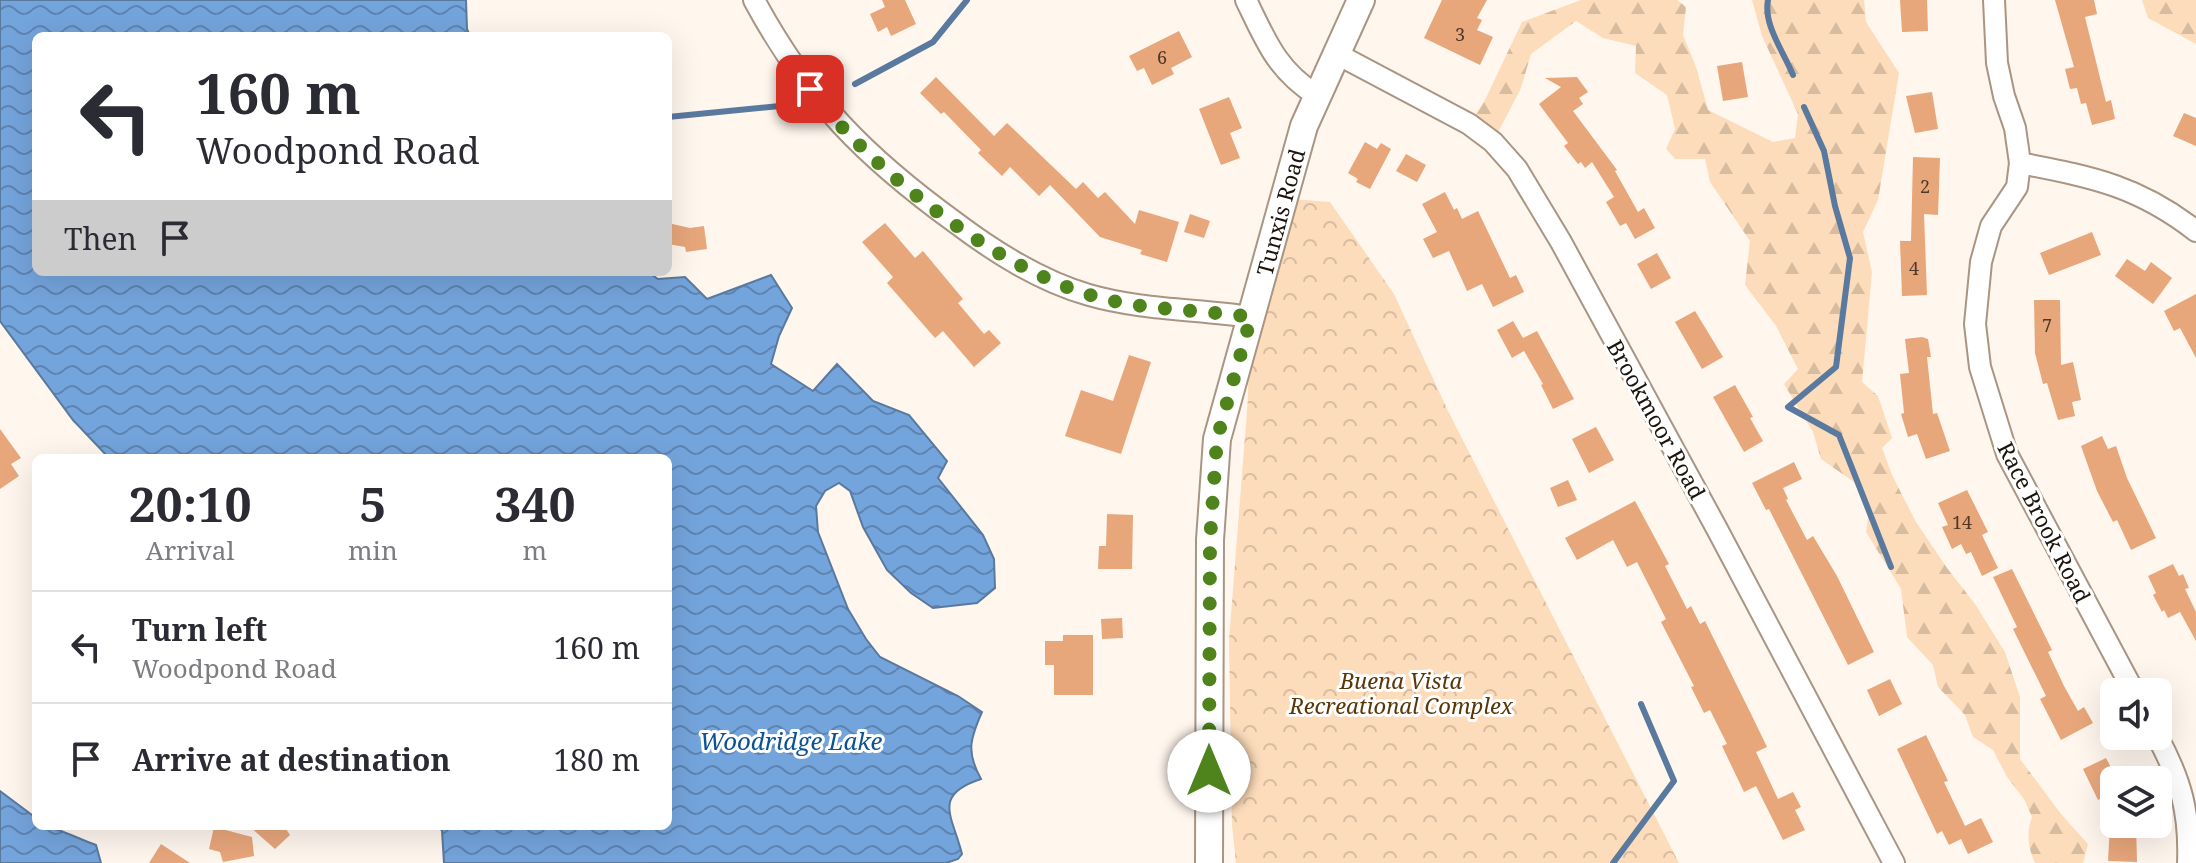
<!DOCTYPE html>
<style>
:root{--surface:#fff;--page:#f2f2f3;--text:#2b2b33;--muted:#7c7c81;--line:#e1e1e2}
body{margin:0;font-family:"Noto Serif",serif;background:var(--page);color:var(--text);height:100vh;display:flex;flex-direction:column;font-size:30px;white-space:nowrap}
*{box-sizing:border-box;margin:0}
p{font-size:26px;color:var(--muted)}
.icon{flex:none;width:44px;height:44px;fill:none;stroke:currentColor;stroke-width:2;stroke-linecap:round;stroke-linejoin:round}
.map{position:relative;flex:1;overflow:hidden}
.details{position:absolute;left:32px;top:454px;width:640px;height:376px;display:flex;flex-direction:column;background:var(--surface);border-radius:12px;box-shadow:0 8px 32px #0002}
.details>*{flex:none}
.guide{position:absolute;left:32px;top:32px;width:640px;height:244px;border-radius:12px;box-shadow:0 8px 32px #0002;background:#fff;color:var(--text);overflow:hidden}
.tools{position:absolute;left:2100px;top:678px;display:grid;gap:16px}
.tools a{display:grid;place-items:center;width:72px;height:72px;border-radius:12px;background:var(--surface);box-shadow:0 8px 32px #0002;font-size:40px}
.pin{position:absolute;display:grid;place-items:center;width:68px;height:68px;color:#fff;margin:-34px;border-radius:16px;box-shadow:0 4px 12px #0006}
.me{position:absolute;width:88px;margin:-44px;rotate:0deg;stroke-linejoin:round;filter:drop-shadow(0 0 6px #0008)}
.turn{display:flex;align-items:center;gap:28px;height:168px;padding:0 32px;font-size:36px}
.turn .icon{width:104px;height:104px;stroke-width:2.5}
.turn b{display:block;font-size:56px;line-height:68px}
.then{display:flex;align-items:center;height:76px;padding:0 32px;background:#0003;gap:16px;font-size:30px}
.eta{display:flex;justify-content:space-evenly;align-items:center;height:136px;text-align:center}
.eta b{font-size:48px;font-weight:700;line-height:56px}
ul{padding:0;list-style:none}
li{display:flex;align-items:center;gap:24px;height:112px;padding:0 32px;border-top:2px solid var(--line)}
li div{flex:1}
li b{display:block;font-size:30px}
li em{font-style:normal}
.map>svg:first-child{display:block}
.forest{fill:url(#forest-firs)}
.park{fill:url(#park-crowns)}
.water{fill:url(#water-waves);stroke:#59799e;stroke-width:2}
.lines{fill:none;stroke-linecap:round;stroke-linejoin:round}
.stream{stroke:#59799e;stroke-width:6}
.building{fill:#e8a67b}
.minor-casing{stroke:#a99582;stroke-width:24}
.tertiary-casing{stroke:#a99582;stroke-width:30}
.minor{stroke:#fff;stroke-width:20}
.tertiary{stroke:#fff;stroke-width:26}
.route{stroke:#4e841b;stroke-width:14;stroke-dasharray:0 25.2}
.labels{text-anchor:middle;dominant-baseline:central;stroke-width:6;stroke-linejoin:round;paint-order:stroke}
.number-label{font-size:18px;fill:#4e3828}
.street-label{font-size:22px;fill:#1b140d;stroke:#fff}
.park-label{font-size:22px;font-style:italic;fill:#5a3608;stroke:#fff}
.water-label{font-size:24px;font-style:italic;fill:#0c5396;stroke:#fff}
</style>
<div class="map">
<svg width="2196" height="863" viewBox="0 0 2196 863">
<defs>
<pattern id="forest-firs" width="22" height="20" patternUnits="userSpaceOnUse" patternTransform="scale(2)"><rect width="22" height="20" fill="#fddcbb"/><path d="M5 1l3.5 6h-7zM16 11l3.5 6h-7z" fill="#d8bca0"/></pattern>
<pattern id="park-crowns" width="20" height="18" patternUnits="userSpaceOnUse" patternTransform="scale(2)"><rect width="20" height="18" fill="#fddcbb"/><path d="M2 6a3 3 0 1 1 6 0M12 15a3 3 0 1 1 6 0" fill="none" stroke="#d8bca0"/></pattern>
<pattern id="water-waves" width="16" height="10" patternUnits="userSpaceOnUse" patternTransform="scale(2)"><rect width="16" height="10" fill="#74a4dc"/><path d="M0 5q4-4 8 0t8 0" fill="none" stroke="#5e84b1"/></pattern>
</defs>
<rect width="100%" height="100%" fill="#fff6ee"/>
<g class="forest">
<path d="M1581,0H1677L1686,7L1683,35L1696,67L1708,110L1773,142L1795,138L1798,114L1762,36L1752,0H1864L1866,22L1899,73L1878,200L1863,232L1872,272L1862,382L1878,396L1892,438L1882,448L1892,475L1916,522L1947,568L1975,604L2005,652L2020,697V759L2061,814L2088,844L2083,863H2035C2028,848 2026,833 2032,817L2024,799L2007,777L1993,750L1973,737L1965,715L1938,687L1933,665L1907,637L1901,589L1866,532L1869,511L1857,484L1821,459L1813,432L1784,384L1798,369L1776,326L1745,285L1750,241L1710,182L1705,159H1675L1666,149L1675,129L1667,95L1635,73L1636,46L1603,38L1576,21L1531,54L1521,88L1493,142L1469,124L1484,102L1522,22Z"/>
<polygon points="2142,0 2196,0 2196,44 2148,18"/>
</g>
<polygon class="park" points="1292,199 1330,202 1394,294 1448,411 1679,863 1236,863 1232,825 1229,640 1248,398 1249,346 1264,313 1289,231"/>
<g class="water">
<path d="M0,0H466L467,29L470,36H36V272H648L658,279L685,277L707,299L771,275L792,308L779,336L771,364L813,391L837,364L873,401L909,415L947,461L938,478L983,535L994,559L995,588L977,603L933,608L911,593L887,570L863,527L850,491L839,483L825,491L816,506L818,532L848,609L866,639L880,657L958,696L982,712C970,739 966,752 981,779C932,795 952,815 962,854L958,859L946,863H444L442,831L439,826H668V458H109L73,420L0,321Z"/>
<path d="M0,791L36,818V826C56,826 76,838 96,845L101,863H0Z"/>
</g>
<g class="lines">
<g class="stream">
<path d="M1768,0C1763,25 1784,52 1793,75"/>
<polyline points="855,84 933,42 967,0"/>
<polyline points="1804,107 1824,151 1835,206 1850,258 1836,367 1788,407 1839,435 1891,567"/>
<polyline points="668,117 790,105"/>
<polyline points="1613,863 1674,781 1641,704"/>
</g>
</g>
<g class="building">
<polygon points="882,0 905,0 916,24 891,36 887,27 878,32 870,14 885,7"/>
<polygon points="1442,0 1487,0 1477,18 1482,20 1477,30 1493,37 1480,65 1424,38"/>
<polygon points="1900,0 1927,0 1928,31 1902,32"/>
<polygon points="2055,0 2094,0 2097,14 2085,17 2106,102 2111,100 2115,119 2092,125 2086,103 2081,104 2077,88 2070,89 2065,69 2074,67"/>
<polygon points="1179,31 1192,57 1171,68 1174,74 1152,85 1144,68 1137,71 1129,56"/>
<polygon points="1742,62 1748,97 1723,101 1717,66"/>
<polygon points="936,77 994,136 1007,123 1076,189 1083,182 1098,198 1105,192 1135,224 1139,210 1179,222 1167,262 1140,254 1142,250 1100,237 1050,185 1039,196 1010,167 1002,176 978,153 981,150 944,112 941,114 920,93"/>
<polygon points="1577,77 1588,92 1579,98 1583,104 1573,111 1617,170 1615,171 1638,212 1644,208 1655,228 1635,239 1626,223 1620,226 1606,202 1614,197 1592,162 1585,168 1581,162 1578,164 1564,146 1568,143 1539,104 1561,87 1545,78"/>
<polygon points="1932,92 1938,129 1915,133 1906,96"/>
<polygon points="1229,97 1242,128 1230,133 1240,158 1221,165 1199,109"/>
<polygon points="2184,113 2196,118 2196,146 2173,136"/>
<polygon points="1365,142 1377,149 1381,143 1391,149 1370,189 1356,182 1358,179 1348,173"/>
<polygon points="1406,154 1426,165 1417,182 1396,171"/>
<polygon points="1913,157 1940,158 1938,215 1924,214 1927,295 1902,296 1900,241 1911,241"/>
<polygon points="1445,192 1454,210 1457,208 1462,219 1478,211 1510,278 1516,275 1524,292 1493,307 1482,284 1467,291 1449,251 1433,258 1423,239 1437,232 1422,204"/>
<polygon points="1190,214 1210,221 1204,238 1184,232"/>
<polygon points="668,223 690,228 704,226 707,249 686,252 685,247 668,244"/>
<polygon points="885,223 915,258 923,251 963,299 958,303 984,334 989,330 1001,343 974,367 943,331 935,338 887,283 893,277 862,242"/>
<polygon points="2092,232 2101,255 2049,275 2040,253"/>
<polygon points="1657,253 1671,278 1651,289 1637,264"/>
<polygon points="2127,259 2145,271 2151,262 2172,278 2153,304 2115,276"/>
<polygon points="2196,294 2196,358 2180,328 2174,331 2164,311"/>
<polygon points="2034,300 2060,300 2061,365 2073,362 2081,400 2072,402 2075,416 2058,420 2047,383 2043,384 2035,353"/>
<polygon points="1695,311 1723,357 1702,369 1675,322"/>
<polygon points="1513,321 1523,338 1537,331 1574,399 1553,409 1541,385 1543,384 1524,351 1512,358 1497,330"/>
<polygon points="1922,337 1928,339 1931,357 1927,357 1933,414 1937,413 1950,451 1926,459 1917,434 1908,437 1901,414 1904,413 1900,374 1909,373 1905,339"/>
<polygon points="1129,355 1151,362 1121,454 1065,436 1081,390 1113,401"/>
<polygon points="1735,385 1753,417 1750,418 1763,441 1744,452 1713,397"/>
<polygon points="1596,427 1614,460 1589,473 1572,439"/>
<polygon points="0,429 21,458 11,464 19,476 0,489"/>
<polygon points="2102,436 2108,449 2116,446 2127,478 2156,538 2131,550 2117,520 2113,522 2097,491 2081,446"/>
<polygon points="1794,462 1802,479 1783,488 1788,499 1786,500 1807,540 1813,536 1837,576 1874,652 1848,665 1769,509 1766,510 1752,483"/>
<polygon points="1568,480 1577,500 1558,507 1550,488"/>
<polygon points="1967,490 1988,532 1982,535 1998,568 1982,576 1971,552 1966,554 1961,544 1952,549 1942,527 1948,525 1938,503"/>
<polygon points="1635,501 1669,564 1665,566 1687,609 1691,606 1700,624 1705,621 1753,718 1767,747 1756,752 1778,799 1793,792 1801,807 1795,810 1805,830 1783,840 1756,786 1744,792 1722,746 1727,744 1710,710 1704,713 1691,687 1694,686 1661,622 1666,619 1637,562 1627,567 1613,540 1577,560 1565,538"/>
<polygon points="1107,514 1133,515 1132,569 1098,569 1099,546 1106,546"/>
<polygon points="2173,564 2179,576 2183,574 2189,588 2185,589 2196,612 2196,641 2180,612 2168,618 2164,610 2162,612 2153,595 2156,593 2148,576"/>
<polygon points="2012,569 2052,650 2048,652 2064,686 2078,711 2084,707 2093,723 2061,740 2040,699 2046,696 2013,629 2017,627 1993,577"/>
<polygon points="1122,618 1123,638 1102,639 1101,619"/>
<polygon points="1063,635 1093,635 1093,695 1054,695 1054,665 1045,665 1045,641 1063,641"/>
<polygon points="1890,679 1902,704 1879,716 1867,690"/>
<polygon points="1926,735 1948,781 1944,782 1965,826 1981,818 1993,842 1968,854 1961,839 1949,845 1942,831 1937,834 1897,749"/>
<polygon points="2106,758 2114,773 2114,792 2098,800 2083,769"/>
<polygon points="2110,824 2136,824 2137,862 2108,861"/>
<polygon points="249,826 284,826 290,835 275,849"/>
<polygon points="214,827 252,837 254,856 223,862 220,852 209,849"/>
<polygon points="161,844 190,863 149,863"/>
</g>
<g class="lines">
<g class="minor-casing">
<g id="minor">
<path d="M754,0C808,100 865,157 956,223C996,253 1040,281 1089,295C1141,310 1197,309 1251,317"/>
<path d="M1246,0C1266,41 1276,69 1316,95"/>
<path d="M1994,0L1997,63L2004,96L2015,128L2020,163C2091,177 2137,185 2196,231"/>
<polyline points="1335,53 1469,124 1493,142 1517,169 1561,242 1717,529 1894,863"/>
<polyline points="2020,163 2017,187 1991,226 1981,262 1975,324 1980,367 2007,454 2134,692"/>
<path d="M2157,736C2181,780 2190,813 2188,863"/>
</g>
</g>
<g class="tertiary-casing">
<polyline id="tertiary" points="1209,863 1210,540 1217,439 1304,126 1361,0"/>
</g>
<use href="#minor" class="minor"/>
<use href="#tertiary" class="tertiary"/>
</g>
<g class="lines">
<path class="route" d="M810,89C869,168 992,265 1087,294C1139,311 1197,309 1251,317L1217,439L1210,540L1209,771"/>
</g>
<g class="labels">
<g class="number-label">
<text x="1460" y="34">3</text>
<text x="1162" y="57">6</text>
<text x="1925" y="186">2</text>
<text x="1914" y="268">4</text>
<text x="2047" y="325">7</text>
<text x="1962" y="522">14</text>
</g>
<g class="street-label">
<text transform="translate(1280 212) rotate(-75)">Tunxis Road</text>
<text transform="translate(1657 419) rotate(61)">Brookmoor Road</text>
<text transform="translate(2045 522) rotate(63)">Race Brook Road</text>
</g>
<g class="park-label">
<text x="1401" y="680">Buena Vista<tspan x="1401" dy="25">Recreational Complex</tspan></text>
</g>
<g class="water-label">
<text x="791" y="740">Woodridge Lake</text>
</g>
</g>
</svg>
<div class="tools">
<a><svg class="icon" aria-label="sound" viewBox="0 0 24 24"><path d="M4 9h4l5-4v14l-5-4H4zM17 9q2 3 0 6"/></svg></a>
<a><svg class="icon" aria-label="layers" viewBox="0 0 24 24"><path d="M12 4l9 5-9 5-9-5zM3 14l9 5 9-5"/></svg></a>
</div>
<div class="pin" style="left:810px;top:89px;background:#d93025"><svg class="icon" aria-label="arrive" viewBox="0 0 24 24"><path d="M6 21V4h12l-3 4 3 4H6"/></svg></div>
<svg class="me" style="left:1209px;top:771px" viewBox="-20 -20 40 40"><circle r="19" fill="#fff"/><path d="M0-13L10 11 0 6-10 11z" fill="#4e841b"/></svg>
<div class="guide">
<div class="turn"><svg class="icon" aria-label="left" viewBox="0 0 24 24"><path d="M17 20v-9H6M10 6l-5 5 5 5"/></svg><div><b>160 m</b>Woodpond Road</div></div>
<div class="then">Then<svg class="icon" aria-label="arrive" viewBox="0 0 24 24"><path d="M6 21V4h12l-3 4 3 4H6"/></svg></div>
</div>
<section class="details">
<div class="eta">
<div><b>20:10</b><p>Arrival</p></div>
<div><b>5</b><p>min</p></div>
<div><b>340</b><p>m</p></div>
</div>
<ul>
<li><svg class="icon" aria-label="left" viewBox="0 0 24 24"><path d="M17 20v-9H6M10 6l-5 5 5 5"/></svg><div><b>Turn left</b><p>Woodpond Road</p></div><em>160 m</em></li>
<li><svg class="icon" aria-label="arrive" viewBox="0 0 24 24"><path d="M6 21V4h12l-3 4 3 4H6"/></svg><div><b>Arrive at destination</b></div><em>180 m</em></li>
</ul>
</section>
</div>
